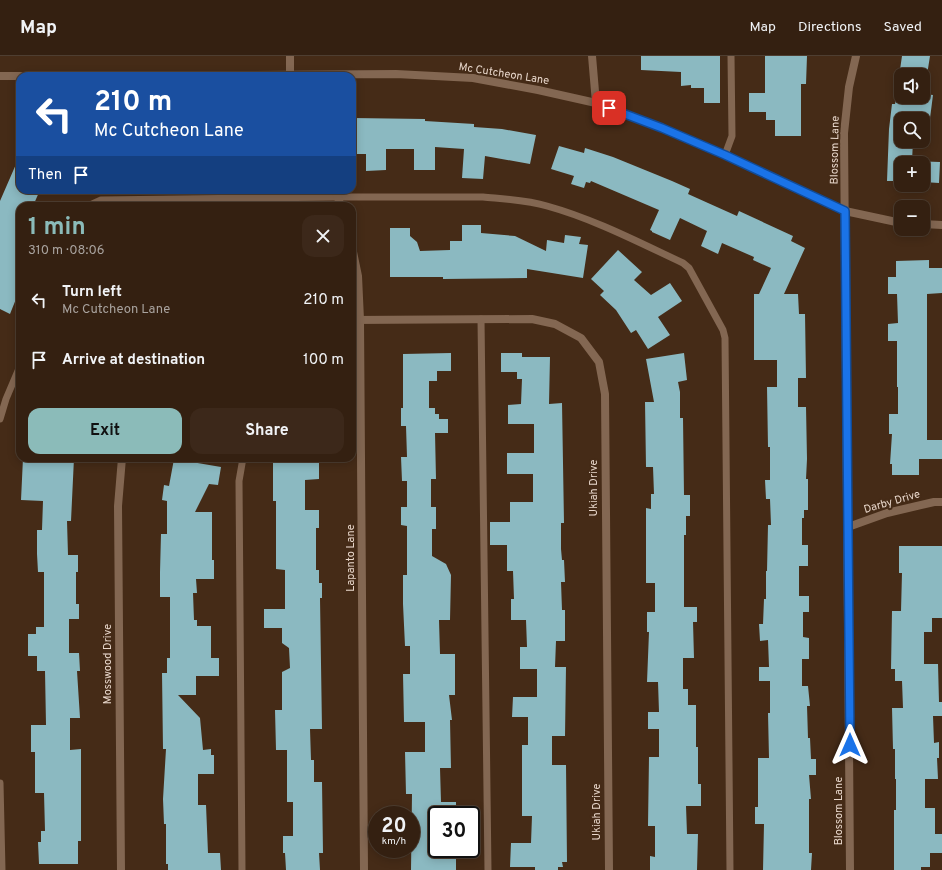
<!DOCTYPE html>
<meta charset="utf-8">
<style>
:root{--surface:#342011;--page:#3c281a;--text:#f1f3f6;--muted:#a9a39f;--line:#4e3e31;--accent:#8bbbb9}
body{margin:0;font-family:Overpass,sans-serif;background:var(--page);color:var(--text);height:100vh;display:flex;flex-direction:column;font-size:15px;white-space:nowrap}
*{box-sizing:border-box;margin:0}
p{font-size:13px;color:var(--muted)}
.icon{flex:none;width:22px;height:22px;fill:none;stroke:currentColor;stroke-width:2;stroke-linecap:round;stroke-linejoin:round}
.map{position:relative;flex:1;overflow:hidden}
.drawer{position:absolute;left:16px;top:146px;width:340px;height:260px;display:flex;flex-direction:column;background:var(--surface);border-radius:12px;box-shadow:0 2px 10px #0003,0 0 0 1px var(--line)}
.drawer>*{flex:none}
.top-card{position:absolute;left:16px;top:16px;width:340px;height:122px;border-radius:12px;box-shadow:0 2px 10px #0003,0 0 0 1px var(--line);background:#1a4fa0;color:#fff;overflow:hidden}
.tools{position:absolute;left:894px;top:12px;display:grid;gap:8px}
.tools a{display:grid;place-items:center;width:36px;height:36px;border-radius:8px;background:var(--surface);box-shadow:0 2px 10px #0003,0 0 0 1px var(--line);font-size:20px}
.speed{position:absolute;left:368px;top:750px;display:flex;gap:8px;font-size:20px;font-weight:700;text-align:center}
.speed>*{display:grid;place-content:center;width:52px;height:52px;border-radius:50%;background:var(--surface);box-shadow:0 2px 10px #0003,0 0 0 1px var(--line);line-height:1}
.speed small{font-size:10px;font-weight:400}
.speed .limit{border:2px solid #111;border-radius:6px;background:#fff;color:#111}
.pin{position:absolute;display:grid;place-items:center;width:34px;height:34px;color:#fff;margin:-17px;border-radius:8px;box-shadow:0 2px 6px #0006}
.me{position:absolute;width:44px;margin:-22px;rotate:0deg;stroke-linejoin:round;filter:drop-shadow(0 0 3px #0008)}
.turn{display:flex;align-items:center;gap:14px;height:84px;padding:0 12px;font-size:18px}
.turn .icon{width:52px;height:52px;stroke-width:2.5}
.turn b{display:block;font-size:28px;line-height:34px}
.then{display:flex;align-items:center;height:38px;padding:0 12px;background:#0003;gap:8px;font-size:15px}
.round{display:grid;place-items:center;flex:none;width:42px;height:42px;border-radius:12px;background:var(--page)}
.headline{display:flex;align-items:center;justify-content:space-between;height:68px;padding:0 12px}
h1{font-size:24px;font-weight:700;line-height:30px;color:var(--accent)}
.button{display:flex;gap:8px;margin-top:auto;padding:8px 12px}
.button a{flex:1;height:46px;border-radius:12px;background:var(--accent);color:#111;font-size:16px;font-weight:700;line-height:46px;text-align:center}
.button a+a{background:var(--page);color:var(--text)}
ul{padding:0;list-style:none}
li{display:flex;align-items:center;gap:12px;height:60px;padding:0 12px}
li div{flex:1}
li b{display:block;font-size:15px}
li em{font-style:normal}
header{display:flex;align-items:center;gap:24px;box-sizing:border-box;height:56px;padding:0 20px;background:var(--surface);border-bottom:1px solid var(--line)}
header strong{font-size:19px}
nav{display:flex;gap:22px;margin-inline-start:auto;font-size:14px}
.map>svg:first-child{display:block}
.building{fill:#8bb9c1;fill-rule:evenodd}
.lines{fill:none;stroke-linecap:round;stroke-linejoin:round}
.service{stroke:#836752;stroke-width:7}
.minor{stroke:#836752;stroke-width:8}
.tertiary{stroke:#836752;stroke-width:8}
.route-casing{stroke:#114b97;stroke-width:10}
.route{stroke:#1a73e8;stroke-width:7}
.labels{text-anchor:middle;dominant-baseline:central;stroke-width:4;stroke-linejoin:round;paint-order:stroke}
.street-label{font-size:11px;fill:#e8d7cb;stroke:#452b17}
</style>
<header>
<strong>Map</strong>
<nav><a>Map</a><a>Directions</a><a>Saved</a></nav>
</header>
<div class="map">
<svg width="942" height="814" viewBox="0 0 942 814">
<rect width="100%" height="100%" fill="#452b17"/>
<g class="building">
<polygon points="641,0 720,0 720,47 704,47 704,32 691,32 691,29 681,30 681,16 641,14"/>
<polygon points="765,0 807,0 806,28 801,28 801,80 775,80 775,64 766,64 766,56 749,56 749,37 765,37"/>
<path d="M902,0H930L924,38L933,39L929,70H923V63H901V85H913L912,105L940,106L939,127L923,126V107H901V125H887L889,73L892,48H895ZM901,19H923V41H901Z"/>
<polygon points="352,62 425,63 425,65 474,68 474,71 502,73 536,79 530,108 485,100 483,123 462,122 464,93 435,91 435,114 414,114 414,93 386,93 386,114 366,115 366,98 352,98"/>
<polygon points="559,90 584,97 585,92 613,101 672,125 690,133 688,138 708,147 737,160 739,155 793,180 791,185 805,192 784,238 798,238 799,258 805,258 806,322 798,322 798,351 806,351 807,403 806,423 808,423 808,454 804,454 804,462 802,462 802,489 808,489 808,510 799,510 799,540 809,540 809,556 803,556 803,581 809,582 809,603 802,603 802,630 808,630 810,650 807,650 808,682 810,682 811,703 816,703 816,719 809,719 811,743 809,743 809,797 812,797 811,814 763,814 764,768 755,768 755,751 758,751 758,702 769,702 768,657 770,657 770,625 759,625 759,611 769,611 768,584 760,585 759,568 763,568 764,543 766,543 766,515 767,515 768,469 771,469 770,443 766,443 765,424 770,424 770,391 768,391 767,331 777,331 777,304 754,304 754,238 759,238 771,212 753,204 754,201 722,187 718,198 701,190 707,175 680,162 670,184 652,176 652,175 650,174 659,154 591,125 590,127 586,126 584,132 571,128 574,120 551,113"/>
<polygon points="20,99 20,134 40,134 33,150 20,150 20,233 10,258 0,253 0,145"/>
<polygon points="462,169 481,169 481,177 515,180 546,195 547,184 564,187 565,179 581,181 579,188 588,189 583,222 527,213 527,222 443,223 443,221 390,221 390,172 410,172 410,180 417,186 420,195 450,194 450,185 462,185"/>
<polygon points="618,194 642,216 634,224 651,239 670,227 682,245 658,261 670,279 648,293 636,274 631,277 616,254 600,239 604,235 591,223"/>
<polygon points="929,204 929,212 942,212 942,237 927,238 927,384 942,384 942,403 919,403 919,419 892,419 892,408 890,408 892,378 889,378 889,358 898,358 898,331 897,331 897,285 888,285 888,268 898,267 897,238 888,238 888,221 896,221 896,205"/>
<polygon points="451,297 451,315 437,315 437,325 429,325 429,352 435,352 435,358 439,358 439,363 448,363 448,377 435,377 436,423 431,423 431,451 436,451 436,473 432,473 432,500 446,508 451,519 450,564 439,564 440,598 455,598 455,639 449,639 452,664 450,664 451,712 440,712 441,746 456,746 456,759 437,759 437,793 444,793 444,801 456,801 456,814 411,814 412,738 406,738 405,696 425,696 425,666 404,666 403,618 410,618 410,590 405,590 403,548 403,519 407,519 407,470 401,469 401,451 407,451 407,425 402,425 401,401 407,401 406,370 401,370 401,352 403,352 403,298"/>
<polygon points="501,297 522,297 522,301 550,301 549,348 562,347 564,467 561,467 561,493 562,504 564,504 565,526 561,526 562,554 565,554 565,585 556,585 555,611 566,611 565,680 552,680 552,709 566,709 567,806 562,806 563,811 558,811 558,814 535,814 535,811 510,811 511,787 531,787 532,760 522,760 522,689 528,689 528,661 512,661 513,641 537,641 537,613 520,613 520,591 527,591 526,564 511,564 511,543 514,543 513,515 507,515 507,489 490,489 490,466 510,466 510,446 533,446 533,418 507,418 507,397 534,397 534,368 508,368 508,349 521,348 522,323 517,323 517,316 501,316"/>
<polygon points="684,297 687,324 678,326 680,336 680,362 683,362 684,439 690,439 690,460 686,460 686,479 684,479 684,551 697,551 697,566 693,566 694,602 683,602 683,633 688,633 688,649 696,649 696,691 698,691 698,728 701,728 701,750 686,750 687,778 698,778 697,814 650,814 650,800 655,801 655,770 648,770 649,701 659,701 659,673 648,673 648,656 659,656 658,626 647,626 649,576 647,576 647,556 655,556 655,527 646,527 646,452 651,453 651,438 654,438 653,411 646,411 645,346 654,346 646,303"/>
<polygon points="23,402 74,402 71,465 67,465 68,499 78,499 78,516 76,516 76,548 79,548 79,563 69,563 69,597 79,597 80,615 77,615 80,662 70,662 70,694 81,693 81,785 78,785 78,808 39,808 38,786 41,786 41,775 45,775 44,737 35,737 35,696 31,696 31,669 46,669 45,615 37,615 37,600 28,600 28,578 36,578 36,571 44,571 44,516 38,516 37,498 37,474 42,474 43,445 21,444"/>
<polygon points="174,403 221,411 218,429 209,428 195,456 212,456 212,504 214,504 214,523 196,523 197,537 193,537 194,564 197,564 197,570 211,570 211,602 219,602 219,620 196,620 196,639 178,639 200,662 203,694 211,693 211,699 214,699 214,718 198,718 198,749 206,749 208,797 220,797 221,814 168,814 168,808 166,808 166,768 164,768 163,743 166,693 163,693 162,617 167,617 167,602 170,602 170,541 160,541 160,516 161,478 167,478 167,445 162,444 164,429 169,430"/>
<polygon points="273,404 319,404 319,423 305,424 305,454 319,454 319,472 316,472 316,514 319,514 319,527 322,527 322,542 320,542 322,673 310,673 311,704 314,704 314,726 322,726 323,797 319,797 320,814 286,814 285,797 283,797 283,780 293,780 293,746 287,746 287,694 276,694 275,654 282,654 282,616 290,612 289,592 282,587 282,572 264,572 264,553 285,553 285,514 276,513 276,445 273,445"/>
<polygon points="899,490 942,490 942,562 932,562 932,576 924,576 924,608 938,608 939,646 942,646 942,660 933,660 934,687 939,686 939,702 937,702 938,723 925,723 925,752 935,752 935,778 942,778 942,797 930,797 930,811 921,811 921,814 894,814 894,754 896,754 896,723 895,723 895,693 893,693 892,652 903,652 902,625 895,625 895,613 891,613 892,555 901,555 902,517 899,517"/>
</g>
<g class="lines">
<g class="service">
<polyline points="725,99 732,80 731,0"/>
<path d="M88,150L101,144L338,141H483C504,143 527,144 547,150C594,163 638,186 683,207L689,212L723,274L725,282L730,814"/>
<polyline points="481,263 488,814"/>
<polyline points="0,363 6,343 20,310"/>
<polyline points="0,727 2,814"/>
<polyline points="242,814 239,425 243,402"/>
</g>
<g class="minor">
<polyline points="290,0 290,20"/>
<polyline points="592,0 596,47"/>
<polyline points="335,134 341,150"/>
<polyline points="352,191 358,220 360,264 364,814"/>
<polyline points="352,264 532,263 555,268 581,282 599,306 605,338 609,814"/>
<polyline points="848,471 887,457 934,446 942,446"/>
<polyline points="121,814 118,450 122,402"/>
<polyline points="850,814 844,77 849,31 856,0"/>
</g>
<g class="tertiary">
<polyline points="0,20 20,20"/>
<polyline points="135,20 396,18 473,22 538,34 596,47 662,72 725,99 845,155 901,167"/>
<polyline points="923,168 942,169"/>
</g>
</g>
<g class="lines">
<g class="route-casing">
<polyline id="route" points="609,52 662,72 725,99 845,155 850,689"/>
</g>
<use href="#route" class="route"/>
</g>
<g class="labels">
<g class="street-label">
<text transform="translate(504 18) rotate(9)">Mc Cutcheon Lane</text>
<text transform="translate(835 94) rotate(-89)">Blossom Lane</text>
<text transform="translate(594 432) rotate(-90)">Ukiah Drive</text>
<text transform="translate(892 446) rotate(-16)">Darby Drive</text>
<text transform="translate(351 502) rotate(-90)">Lapanto Lane</text>
<text transform="translate(108 608) rotate(-90)">Mosswood Drive</text>
<text transform="translate(839 755) rotate(-90)">Blossom Lane</text>
<text transform="translate(597 756) rotate(-90)">Ukiah Drive</text>
</g>
</g>
</svg>
<div class="tools">
<a><svg class="icon" aria-label="sound" viewBox="0 0 24 24"><path d="M4 9h4l5-4v14l-5-4H4zM17 9q2 3 0 6"/></svg></a>
<a><svg class="icon" aria-label="search" viewBox="0 0 24 24"><circle cx="10" cy="10" r="6"/><path d="M15 15l6 6"/></svg></a>
<a>+</a>
<a>−</a>
</div>
<div class="speed"><div>20<small>km/h</small></div><div class="limit">30</div></div>
<div class="pin" style="left:609px;top:52px;background:#d93025"><svg class="icon" aria-label="arrive" viewBox="0 0 24 24"><path d="M6 21V4h12l-3 4 3 4H6"/></svg></div>
<svg class="me" style="left:850px;top:689px" viewBox="-20 -20 40 40"><path d="M0-17L14 15 0 8-14 15z" fill="#1a73e8" stroke="#fff" stroke-width="4"/></svg>
<div class="top-card">
<div class="turn"><svg class="icon" aria-label="left" viewBox="0 0 24 24"><path d="M17 20v-9H6M10 6l-5 5 5 5"/></svg><div><b>210 m</b>Mc Cutcheon Lane</div></div>
<div class="then">Then<svg class="icon" aria-label="arrive" viewBox="0 0 24 24"><path d="M6 21V4h12l-3 4 3 4H6"/></svg></div>
</div>
<section class="drawer">
<div class="headline"><div><h1>1 min</h1><p>310 m · 08:06</p></div><a class="round"><svg class="icon" aria-label="close" viewBox="0 0 24 24"><path d="M6 6l12 12M18 6L6 18"/></svg></a></div>
<ul>
<li><svg class="icon" aria-label="left" viewBox="0 0 24 24"><path d="M17 20v-9H6M10 6l-5 5 5 5"/></svg><div><b>Turn left</b><p>Mc Cutcheon Lane</p></div><em>210 m</em></li>
<li><svg class="icon" aria-label="arrive" viewBox="0 0 24 24"><path d="M6 21V4h12l-3 4 3 4H6"/></svg><div><b>Arrive at destination</b></div><em>100 m</em></li>
</ul>
<div class="button"><a>Exit</a><a>Share</a></div>
</section>
</div>
